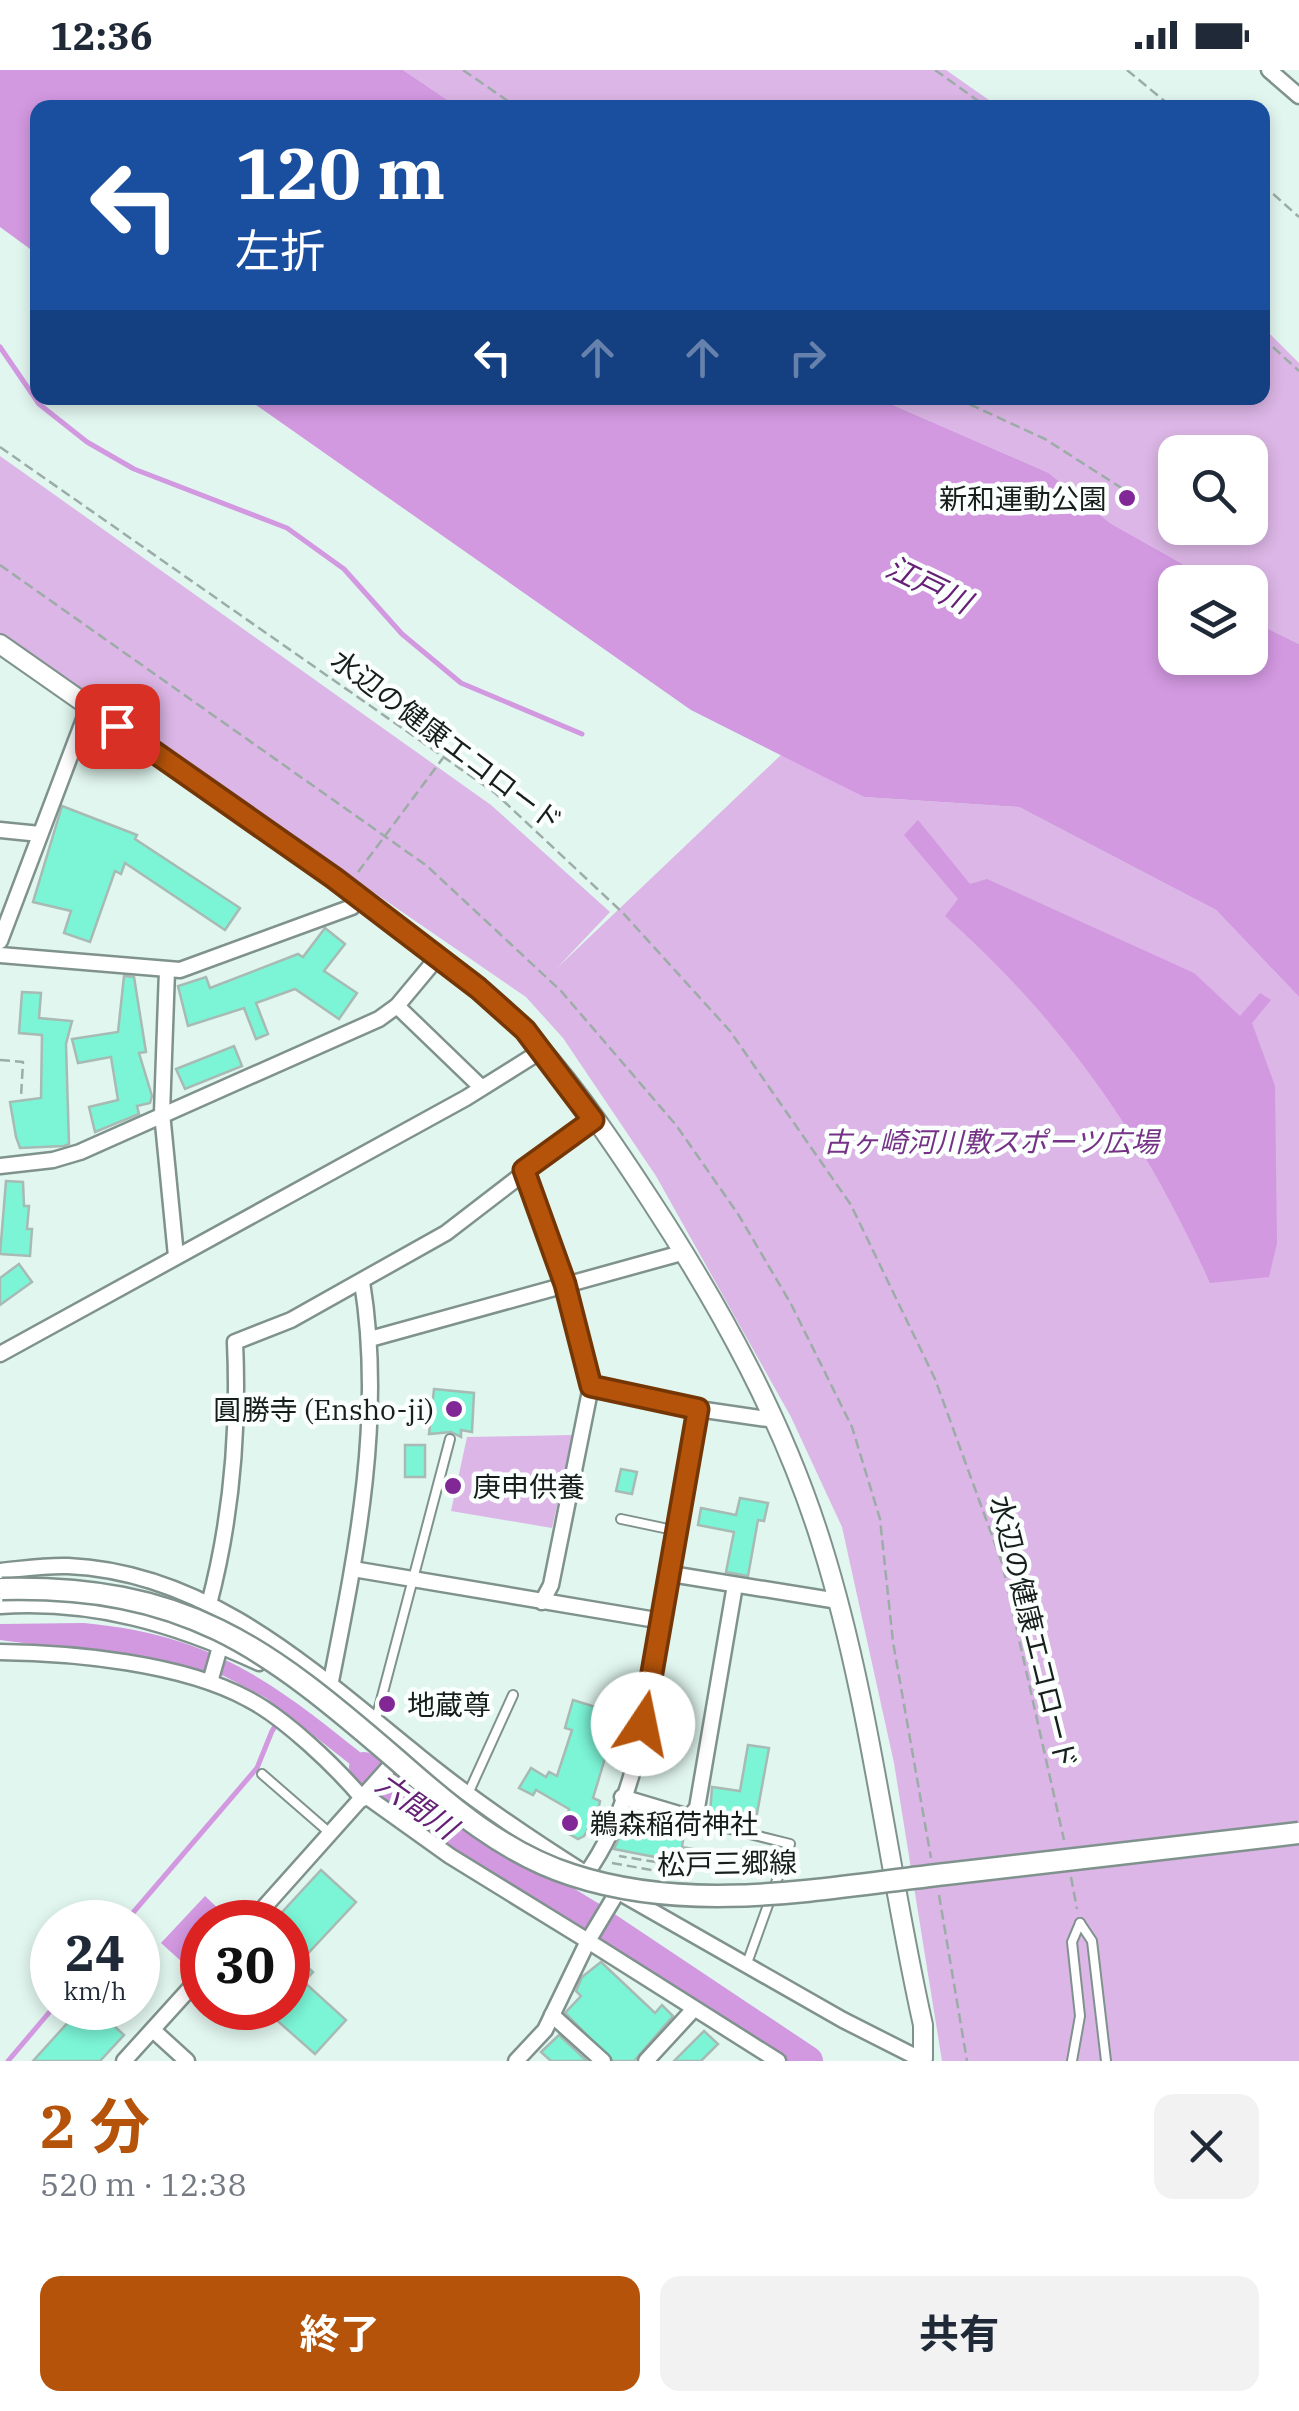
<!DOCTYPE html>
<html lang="ja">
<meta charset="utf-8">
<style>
:root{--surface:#fff;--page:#f2f2f3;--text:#1f2937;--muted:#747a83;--accent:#b45309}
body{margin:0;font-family:"IBM Plex Serif","Noto Sans JP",serif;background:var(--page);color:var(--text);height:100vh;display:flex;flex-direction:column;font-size:38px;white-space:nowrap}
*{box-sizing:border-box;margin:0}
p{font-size:32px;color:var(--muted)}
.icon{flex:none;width:55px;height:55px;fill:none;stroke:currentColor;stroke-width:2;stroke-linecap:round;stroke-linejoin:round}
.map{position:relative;height:1991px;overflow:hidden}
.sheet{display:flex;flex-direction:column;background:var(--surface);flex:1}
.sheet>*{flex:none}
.top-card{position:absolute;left:30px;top:30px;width:1240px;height:305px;border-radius:20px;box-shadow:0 5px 15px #0003;background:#1a4fa0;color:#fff;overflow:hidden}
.fabs{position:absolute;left:1158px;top:365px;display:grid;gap:20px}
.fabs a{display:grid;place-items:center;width:110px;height:110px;border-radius:20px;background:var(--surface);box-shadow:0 5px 15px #0003;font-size:50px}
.speed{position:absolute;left:30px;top:1830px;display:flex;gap:20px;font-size:50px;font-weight:700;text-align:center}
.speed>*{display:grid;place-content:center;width:130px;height:130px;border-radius:50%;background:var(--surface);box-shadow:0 5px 15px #0003;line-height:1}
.speed small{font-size:25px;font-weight:400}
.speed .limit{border:15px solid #d22;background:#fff;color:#111}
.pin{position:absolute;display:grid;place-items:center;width:85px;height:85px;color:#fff;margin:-42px;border-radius:20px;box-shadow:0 5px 15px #0006}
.me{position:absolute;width:110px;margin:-55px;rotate:11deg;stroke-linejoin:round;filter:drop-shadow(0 0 8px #0008)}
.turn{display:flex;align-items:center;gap:35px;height:210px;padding:0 40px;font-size:45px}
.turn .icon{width:130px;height:130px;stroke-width:2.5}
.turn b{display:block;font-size:70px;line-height:85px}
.lanes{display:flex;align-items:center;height:95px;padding:0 40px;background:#0003;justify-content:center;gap:50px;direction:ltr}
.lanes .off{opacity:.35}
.round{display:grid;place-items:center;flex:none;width:105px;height:105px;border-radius:20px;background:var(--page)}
.head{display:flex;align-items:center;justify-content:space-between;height:170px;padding:0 40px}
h1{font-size:60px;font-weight:700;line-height:75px;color:var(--accent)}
.cta{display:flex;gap:20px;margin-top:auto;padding:20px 40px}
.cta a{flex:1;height:115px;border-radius:20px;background:var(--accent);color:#fff;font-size:40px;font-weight:700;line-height:115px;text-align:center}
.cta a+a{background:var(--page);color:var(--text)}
.status{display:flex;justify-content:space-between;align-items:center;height:70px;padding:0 50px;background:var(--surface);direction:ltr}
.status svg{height:28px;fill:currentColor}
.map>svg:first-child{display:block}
.green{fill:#dcb6e6;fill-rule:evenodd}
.water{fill:#d298e0}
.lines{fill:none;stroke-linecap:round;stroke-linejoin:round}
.stream{stroke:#d298e0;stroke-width:5}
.river{stroke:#d298e0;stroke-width:30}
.building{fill:#7cf5d7;stroke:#a7bab4;stroke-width:2.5}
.service-casing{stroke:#80928d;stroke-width:12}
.minor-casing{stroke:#80928d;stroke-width:19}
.tertiary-casing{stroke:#80928d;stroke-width:22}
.path{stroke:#9cada7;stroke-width:2.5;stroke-dasharray:10 5;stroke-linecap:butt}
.service{stroke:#fff;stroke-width:8}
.minor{stroke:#fff;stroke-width:14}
.tertiary{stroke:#fff;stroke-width:18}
.secondary-bridge-casing{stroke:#80928d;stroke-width:25;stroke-linecap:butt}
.secondary-bridge{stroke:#fff;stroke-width:20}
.route-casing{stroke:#753606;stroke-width:25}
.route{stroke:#b45309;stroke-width:18}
.poi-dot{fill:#812896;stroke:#fbfffd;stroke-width:4}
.labels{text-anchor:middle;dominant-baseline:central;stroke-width:9;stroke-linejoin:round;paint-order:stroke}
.poi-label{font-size:28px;fill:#171f1d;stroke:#fbfffd;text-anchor:start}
.street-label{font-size:28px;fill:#171f1d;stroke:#fbfffd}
.park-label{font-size:28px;font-style:italic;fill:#763287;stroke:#fbfffd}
.water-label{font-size:30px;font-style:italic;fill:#662176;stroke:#fbfffd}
</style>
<div class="status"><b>12:36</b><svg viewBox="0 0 49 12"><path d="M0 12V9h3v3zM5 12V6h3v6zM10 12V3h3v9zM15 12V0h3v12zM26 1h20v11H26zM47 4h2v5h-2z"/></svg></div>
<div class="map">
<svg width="1299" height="1991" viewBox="0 0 1299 1991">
<rect width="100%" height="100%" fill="#e1f6ef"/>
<g class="green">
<polygon points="403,0 946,0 999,37 458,37"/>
<path d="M1263,257L1299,293V574L1250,550V512H1204L1181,493L1110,453L1049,403L877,328H1262ZM1175,382H1250V458H1175Z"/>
<polygon points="0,386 491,735 610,842 557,898 782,684 864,727 1019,737 1216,840 1299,927 1299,1991 942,1991 894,1693 842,1457 791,1347 656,1106 563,968 526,927 0,566"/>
<polygon points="573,1365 552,1458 451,1441 467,1367"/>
</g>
<g class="water">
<polygon points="0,0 403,0 458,37 38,38 37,184 0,157"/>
<polygon points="246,328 877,328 1049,403 1110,453 1181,493 1204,512 1175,512 1175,588 1250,588 1250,550 1299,574 1299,927 1216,840 1019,737 864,727 691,640"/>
<path d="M918,750L970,814L987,809L1194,903L1240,946L1260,923L1271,930L1252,953L1275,1016L1277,1173L1269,1207L1210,1213C1145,1068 1064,952 945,846L958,829L904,765Z"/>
<path d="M84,1553C233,1567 291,1629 403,1716L393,1728L266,1628L224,1606L171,1592L0,1570V1554Z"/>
<polygon points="205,1826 225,1845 218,1852 202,1852 202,1869 182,1892 161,1873"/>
</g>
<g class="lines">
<g class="stream">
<polyline points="0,277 39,334 87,372 134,399 287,458 344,499 402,564 461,613 582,664"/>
<polyline points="125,1852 257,1698 272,1661 288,1637"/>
<polyline points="8,1991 53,1938"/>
</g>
<polyline class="river" points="364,1697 469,1772 592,1847 808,1991"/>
</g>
<g class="building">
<polygon points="62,736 137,765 135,769 240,838 225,860 125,793 121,804 115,801 90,872 64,863 71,841 33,832"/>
<polygon points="325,858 345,874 324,901 357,923 339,949 295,919 256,933 268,964 256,969 244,938 188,956 178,916 206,907 210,918 298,884 303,887"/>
<polygon points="124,906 134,907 146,982 139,983 152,1026 150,1033 137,1036 139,1044 95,1062 89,1037 118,1030 111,987 78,993 72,969 118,962"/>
<polygon points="22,922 41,923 39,948 72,951 66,974 69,1074 64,1076 20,1078 16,1067 10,1032 41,1028 42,965 19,963"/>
<polygon points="234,976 242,996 185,1019 176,999"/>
<polygon points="6,1111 23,1112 24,1136 29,1136 27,1159 32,1159 30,1186 0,1184"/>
<polygon points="19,1194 32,1212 0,1235 0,1208"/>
<polygon points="434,1319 474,1323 472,1362 461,1360 461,1367 451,1362 429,1364"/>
<rect x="405" y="1375" width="20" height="32"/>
<polygon points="621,1399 637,1402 632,1424 616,1421"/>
<polygon points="740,1428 768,1433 764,1451 758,1450 748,1506 726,1502 734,1462 698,1455 701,1438 736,1445"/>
<polygon points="573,1630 628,1647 620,1675 610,1672 593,1728 600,1731 598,1741 584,1766 578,1769 564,1761 569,1739 536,1720 533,1725 519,1718 531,1698 546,1707 549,1702 557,1706 572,1660 565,1658"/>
<polygon points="748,1675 769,1678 756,1749 710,1744 712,1717 740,1721"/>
<polygon points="632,1741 676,1754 675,1762 684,1764 682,1777 693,1779 691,1794 614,1779"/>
<polygon points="321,1800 356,1832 301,1891 313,1902 304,1912 346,1950 315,1984 263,1938 288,1938 288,1852 273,1852"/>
<polygon points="601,1892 655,1943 662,1935 673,1946 634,1991 613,1991 565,1943 581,1926 576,1921 582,1907"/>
<polygon points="81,1938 105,1938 117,1950 113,1955 124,1965 100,1991 33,1991"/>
<polygon points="704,1961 718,1974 701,1991 674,1991"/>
<polygon points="559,1965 587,1991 551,1991 541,1982"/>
</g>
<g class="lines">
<g class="service-casing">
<g id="service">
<polyline points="621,1449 678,1461"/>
<polyline points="376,1649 450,1369"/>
<polyline points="262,1704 331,1764"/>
<polyline points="467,1726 513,1625"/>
<polyline points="693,1743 702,1752 790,1774 746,1896"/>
<polyline points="1080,1853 1092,1871 1106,1991"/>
<polyline points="1072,1991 1080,1946 1072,1872 1080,1853"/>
</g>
</g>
<g class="minor-casing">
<g id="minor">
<polyline points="1269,0 1299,26"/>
<polyline points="0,760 40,764"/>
<polyline points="0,871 89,636"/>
<polyline points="0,885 180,900 352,837 359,827"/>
<polyline points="167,900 162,1043 176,1186"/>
<polyline points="397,936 481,1017"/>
<polyline points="0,1096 53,1090 80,1082 379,949 397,936 437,888"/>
<polyline points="524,1100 565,1214 591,1316 551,1515 542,1532"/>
<polyline points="370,1269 685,1182"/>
<polyline points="0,1284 466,1028 541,981"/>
<polyline points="591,1316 698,1339"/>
<path d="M353,1499L662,1551C647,1634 637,1734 586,1804"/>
<path d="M0,1501C22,1499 46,1495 68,1496C206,1502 309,1597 410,1679C465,1725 523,1764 583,1802"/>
<polyline points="671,1504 838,1531"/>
<path d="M209,1534C232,1447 239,1362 235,1272L291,1250L446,1163L593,1050"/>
<path d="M0,1536C94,1530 175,1554 259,1593"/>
<polyline points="662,1551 698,1339 774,1350"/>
<path d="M0,1582C74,1583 182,1593 248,1629C285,1648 336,1697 363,1729"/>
<path d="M331,1611C357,1480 384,1346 362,1212"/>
<polyline points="210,1612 222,1570"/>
<polyline points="366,1726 450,1786 588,1871 545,1960 516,1991"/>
<polyline points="622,1727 689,1747 697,1738 735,1515"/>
<polyline points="615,1820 843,1950 924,1991"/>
<polyline points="618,1821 588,1871 778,1991"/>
<polyline points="251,1852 400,1685"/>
<polyline points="552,1945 603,1991"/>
<polyline points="153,1960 187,1991"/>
<polyline points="124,1991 202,1905"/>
<polyline points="646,1991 693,1940"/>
</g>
</g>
<g class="tertiary-casing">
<path id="tertiary" d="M0,574L334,808L503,939C560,994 608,1065 651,1131C721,1238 784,1352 822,1475C871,1632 887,1795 923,1955V1988"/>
</g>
<g class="path">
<polyline points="463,0 518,38"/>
<polyline points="935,0 988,38"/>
<polyline points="1127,0 1173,38"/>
<polyline points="1262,114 1299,147"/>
<polyline points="1262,267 1299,301"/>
<polyline points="956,328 1045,369 1134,426"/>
<polyline points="0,377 495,723 623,843 730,961 851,1135 935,1309 1002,1493 1064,1770"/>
<polyline points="0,495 427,796 561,921 676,1055 738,1144 791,1234 852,1357 880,1449 893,1572 931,1788"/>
<polyline points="358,802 443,688"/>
<polyline points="0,990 23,992 21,1027"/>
<polyline points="612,1793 674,1804 674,1795 619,1786"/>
<polyline points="1071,1807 1077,1839"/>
<polyline points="939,1825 967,1991"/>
</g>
<use href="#service" class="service"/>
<use href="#minor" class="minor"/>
<use href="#tertiary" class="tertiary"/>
<g class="secondary-bridge-casing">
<path id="secondary-bridge" d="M2,1519C185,1515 264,1575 397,1690C449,1736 505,1784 572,1805C694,1845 823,1818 946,1804C1064,1790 1181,1777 1299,1763"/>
</g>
<use href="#secondary-bridge" class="secondary-bridge"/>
</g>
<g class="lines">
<g class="route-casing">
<polyline id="route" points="117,656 334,808 478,918 525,960 593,1050 524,1100 565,1214 591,1316 698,1339 643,1654"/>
</g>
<use href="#route" class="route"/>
</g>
<g class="poi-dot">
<circle cx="1127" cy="428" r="10"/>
<circle cx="454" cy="1339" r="10"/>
<circle cx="453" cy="1416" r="10"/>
<circle cx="387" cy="1634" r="10"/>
<circle cx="570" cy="1753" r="10"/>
</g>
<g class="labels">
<g class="poi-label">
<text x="1107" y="428" text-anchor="end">新和運動公園</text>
<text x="434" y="1339" text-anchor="end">圓勝寺 (Ensho-ji)</text>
<text x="473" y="1416">庚申供養</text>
<text x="407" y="1634">地蔵尊</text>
<text x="590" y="1753">鵜森稲荷神社</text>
</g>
<g class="street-label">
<text transform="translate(447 670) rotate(37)">水辺の健康エコロード</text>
<text transform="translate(1034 1562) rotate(76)">水辺の健康エコロード</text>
<text transform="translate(727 1793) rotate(-1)">松戸三郷線</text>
</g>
<g class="park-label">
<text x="991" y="1071">古ヶ崎河川敷スポーツ広場</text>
</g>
<g class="water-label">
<text transform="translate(929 514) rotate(26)">江戸川</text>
<text transform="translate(417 1735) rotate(35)">六間川</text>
</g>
</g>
</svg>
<div class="fabs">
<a><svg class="icon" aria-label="search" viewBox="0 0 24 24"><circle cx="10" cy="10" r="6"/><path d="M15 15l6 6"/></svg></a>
<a><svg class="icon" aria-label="layers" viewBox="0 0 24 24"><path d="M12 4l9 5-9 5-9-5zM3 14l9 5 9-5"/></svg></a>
</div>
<div class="speed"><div>24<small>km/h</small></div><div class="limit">30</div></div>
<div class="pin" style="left:117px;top:656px;background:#d93025"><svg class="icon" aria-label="arrive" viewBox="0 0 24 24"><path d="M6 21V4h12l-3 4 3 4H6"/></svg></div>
<svg class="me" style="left:643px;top:1654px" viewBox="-20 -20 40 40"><circle r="19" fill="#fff"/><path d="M0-13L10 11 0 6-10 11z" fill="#b45309"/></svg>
<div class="top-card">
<div class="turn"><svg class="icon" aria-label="left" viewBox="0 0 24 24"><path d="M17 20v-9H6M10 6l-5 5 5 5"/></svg><div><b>120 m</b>左折</div></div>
<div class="lanes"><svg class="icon" aria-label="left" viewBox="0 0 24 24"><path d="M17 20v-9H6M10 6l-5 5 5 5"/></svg><svg class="icon off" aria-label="ahead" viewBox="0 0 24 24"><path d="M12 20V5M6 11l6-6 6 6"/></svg><svg class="icon off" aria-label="ahead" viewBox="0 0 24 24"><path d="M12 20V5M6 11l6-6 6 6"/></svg><svg class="icon off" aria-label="right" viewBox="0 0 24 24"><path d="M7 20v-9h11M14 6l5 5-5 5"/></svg></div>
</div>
</div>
<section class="sheet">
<div class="head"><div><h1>2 分</h1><p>520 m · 12:38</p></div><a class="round"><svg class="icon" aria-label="close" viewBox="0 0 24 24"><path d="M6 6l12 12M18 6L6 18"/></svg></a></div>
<div class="cta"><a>終了</a><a>共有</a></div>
</section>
